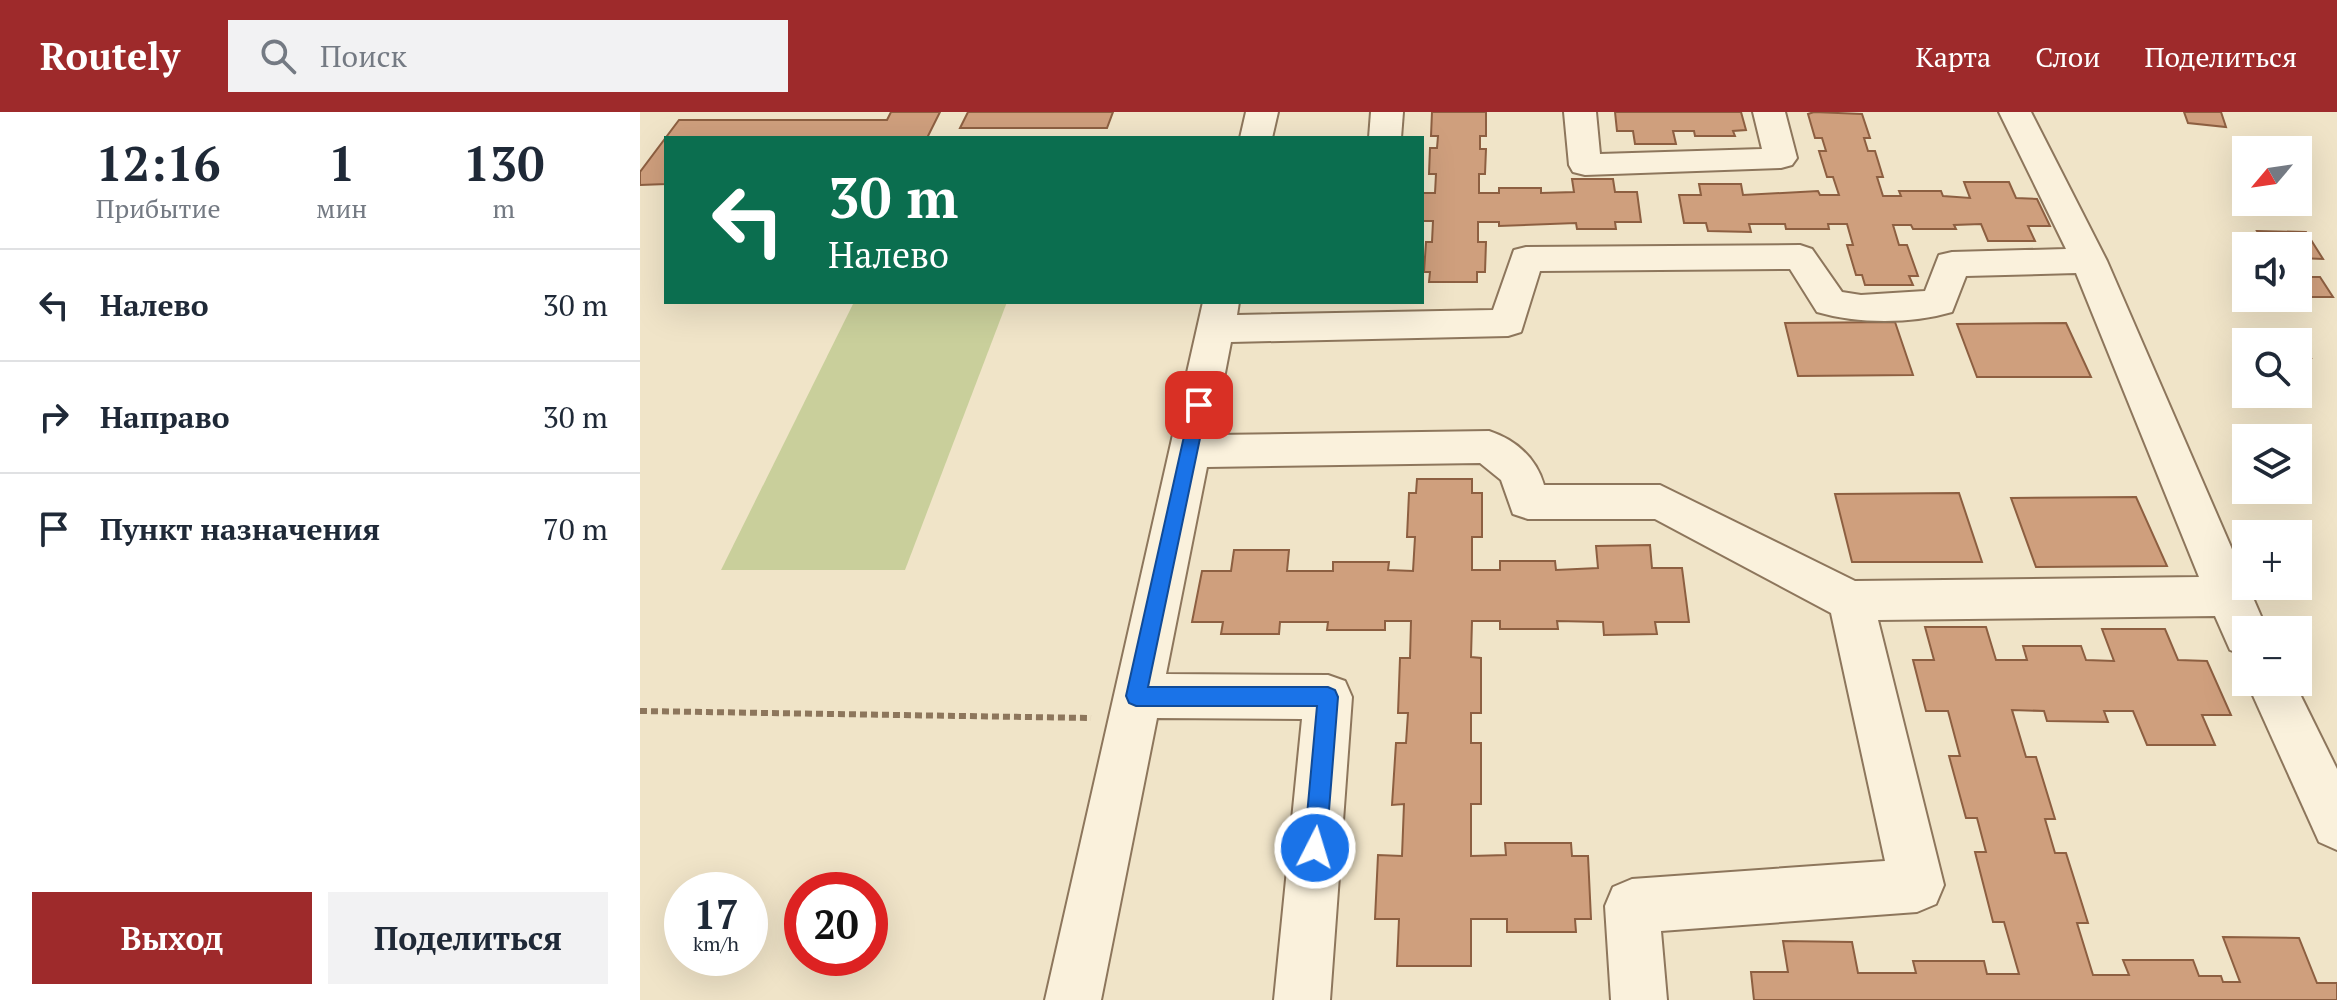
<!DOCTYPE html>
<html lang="ru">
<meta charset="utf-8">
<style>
:root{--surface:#fff;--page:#f2f2f3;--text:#1f2937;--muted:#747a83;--line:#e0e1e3;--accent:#9e2a2b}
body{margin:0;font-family:"PT Serif",serif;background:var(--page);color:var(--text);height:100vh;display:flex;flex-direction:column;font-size:30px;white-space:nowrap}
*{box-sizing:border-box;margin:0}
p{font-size:26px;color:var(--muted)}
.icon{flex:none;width:44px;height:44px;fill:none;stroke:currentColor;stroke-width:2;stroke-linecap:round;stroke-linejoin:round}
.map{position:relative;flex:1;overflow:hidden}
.details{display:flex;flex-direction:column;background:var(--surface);width:640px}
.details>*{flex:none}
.top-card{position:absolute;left:24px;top:24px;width:760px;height:168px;border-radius:0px;box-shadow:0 8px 32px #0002;background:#0b6e4f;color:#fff;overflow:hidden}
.needle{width:52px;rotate:241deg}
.fabs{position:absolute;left:1592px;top:24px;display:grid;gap:16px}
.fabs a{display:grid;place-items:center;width:80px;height:80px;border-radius:0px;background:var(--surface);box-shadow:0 8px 32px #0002;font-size:40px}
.speed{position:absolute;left:24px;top:760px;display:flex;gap:16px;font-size:40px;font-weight:700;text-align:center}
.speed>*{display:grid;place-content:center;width:104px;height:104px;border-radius:50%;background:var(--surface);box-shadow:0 8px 32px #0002;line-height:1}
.speed small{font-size:20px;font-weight:400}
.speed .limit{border:12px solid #d22;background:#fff;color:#111}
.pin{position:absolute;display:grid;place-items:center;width:68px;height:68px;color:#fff;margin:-34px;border-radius:16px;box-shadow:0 4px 12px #0006}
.me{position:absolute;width:88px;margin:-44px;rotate:5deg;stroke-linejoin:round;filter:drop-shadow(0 0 6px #0008)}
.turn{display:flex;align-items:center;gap:28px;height:168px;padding:0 32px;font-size:36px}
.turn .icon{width:104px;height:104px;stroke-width:2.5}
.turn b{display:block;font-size:56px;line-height:68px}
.eta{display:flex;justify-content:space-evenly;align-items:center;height:136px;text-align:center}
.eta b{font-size:48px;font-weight:600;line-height:56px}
.button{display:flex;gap:16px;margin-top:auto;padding:16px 32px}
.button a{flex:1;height:92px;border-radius:0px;background:var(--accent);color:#fff;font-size:32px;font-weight:600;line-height:92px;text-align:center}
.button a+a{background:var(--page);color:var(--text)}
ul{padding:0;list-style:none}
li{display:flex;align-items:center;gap:24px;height:112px;padding:0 32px;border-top:2px solid var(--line)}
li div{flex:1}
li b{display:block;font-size:30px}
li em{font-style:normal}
header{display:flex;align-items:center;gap:48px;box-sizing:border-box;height:112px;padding:0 40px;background:var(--accent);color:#fff}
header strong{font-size:38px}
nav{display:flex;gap:44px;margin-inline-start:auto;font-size:28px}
.search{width:560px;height:72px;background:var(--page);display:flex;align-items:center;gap:20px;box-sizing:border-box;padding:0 28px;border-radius:0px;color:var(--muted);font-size:30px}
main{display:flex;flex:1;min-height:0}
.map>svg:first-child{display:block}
.green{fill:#c9cf9b}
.building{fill:#cf9f7d;stroke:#8d5f41;stroke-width:2}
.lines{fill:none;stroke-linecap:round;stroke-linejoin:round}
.minor-casing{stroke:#8d765c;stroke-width:4}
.path{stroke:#8d765c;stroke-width:6;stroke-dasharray:7 4;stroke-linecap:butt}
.minor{fill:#faf1dc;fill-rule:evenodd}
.route{fill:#1a73e8;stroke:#114b97;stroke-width:2}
</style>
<header>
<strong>Routely</strong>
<div class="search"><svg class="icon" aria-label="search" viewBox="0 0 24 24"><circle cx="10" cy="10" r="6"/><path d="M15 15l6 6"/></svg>Поиск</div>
<nav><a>Карта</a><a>Слои</a><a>Поделиться</a></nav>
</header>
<main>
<section class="details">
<div class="eta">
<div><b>12:16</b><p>Прибытие</p></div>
<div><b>1</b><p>мин</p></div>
<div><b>130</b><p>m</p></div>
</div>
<ul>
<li><svg class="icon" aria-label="left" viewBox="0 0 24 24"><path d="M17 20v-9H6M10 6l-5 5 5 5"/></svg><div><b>Налево</b></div><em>30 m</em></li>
<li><svg class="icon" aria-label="right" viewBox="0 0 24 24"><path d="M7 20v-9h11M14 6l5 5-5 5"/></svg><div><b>Направо</b></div><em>30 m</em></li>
<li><svg class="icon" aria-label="arrive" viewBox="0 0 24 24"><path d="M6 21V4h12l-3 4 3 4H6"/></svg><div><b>Пункт назначения</b></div><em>70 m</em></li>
</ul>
<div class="button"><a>Выход</a><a>Поделиться</a></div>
</section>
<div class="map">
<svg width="1697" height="888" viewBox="0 0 1697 888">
<rect width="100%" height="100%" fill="#f0e4c8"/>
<polygon class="green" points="214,190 367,190 265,458 81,458"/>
<g class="building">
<polygon points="251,0 300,0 287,26 26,26 26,72 0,73 0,60 39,8 247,8"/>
<polygon points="328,0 473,0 467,16 320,16"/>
<polygon points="792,0 846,0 846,24 840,24 840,37 846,37 845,62 839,62 839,81 859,81 859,76 901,76 901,81 934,80 932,67 973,67 975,80 997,80 1001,110 975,110 976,117 937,117 936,111 859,114 859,110 838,110 838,130 846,130 845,160 837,160 837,170 789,170 790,160 784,160 786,130 792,130 793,109 782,109 782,81 795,81 796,62 789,62 790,36 797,36 798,24 791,24"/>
<polygon points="975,0 1101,0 1106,18 1093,19 1095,24 1055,24 1054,19 1033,19 1036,32 995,32 993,19 977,19"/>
<polygon points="1174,0 1222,2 1230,26 1224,26 1228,39 1235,39 1243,65 1237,65 1243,84 1261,84 1259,79 1301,79 1303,84 1330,86 1324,70 1369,70 1376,86 1397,87 1410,114 1388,114 1395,129 1348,129 1341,112 1314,113 1316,117 1273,117 1271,113 1253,113 1259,133 1267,133 1278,164 1269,164 1273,173 1225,173 1222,163 1216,163 1207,133 1213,133 1207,112 1188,112 1189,117 1146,117 1145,112 1109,112 1111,120 1068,119 1066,111 1044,111 1039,83 1061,83 1059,72 1101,72 1103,83 1178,79 1180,83 1199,83 1193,65 1187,65 1179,39 1186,39 1182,26 1175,26 1168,2"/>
<polygon points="1544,0 1581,0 1586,15 1548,11"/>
<polygon points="1617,119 1666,120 1683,147 1658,146 1658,134 1626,134"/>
<polygon points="1658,165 1680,165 1693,185 1658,185"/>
<polygon points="1255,210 1273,263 1158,264 1145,211"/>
<polygon points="1426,211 1451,265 1337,265 1317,212"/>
<polygon points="1632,222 1658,222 1671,246 1658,246 1658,230 1637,230"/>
<polygon points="777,367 832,367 832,381 842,381 842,425 832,425 832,458 860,458 860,449 915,449 916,458 958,456 956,434 1010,433 1012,456 1042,456 1049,510 1015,510 1017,522 964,523 963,510 917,509 918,517 860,517 860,509 832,509 831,545 841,546 841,601 831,601 831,631 841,631 841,692 831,692 831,744 866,743 865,731 931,731 932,744 948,744 951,807 935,807 936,820 867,820 867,807 831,807 831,854 757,854 759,807 735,807 738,743 762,744 764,692 752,693 756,631 766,631 768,601 758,601 760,546 770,546 771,509 745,509 745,518 687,518 688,510 640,510 639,522 581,522 583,510 552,510 562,459 591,459 594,438 649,438 647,459 693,459 693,450 749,450 748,458 773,459 775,425 767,425 769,381 776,381"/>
<polygon points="1319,381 1342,450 1212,450 1195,382"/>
<polygon points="1496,385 1527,454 1396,455 1371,386"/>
<polygon points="1285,515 1346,515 1356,548 1387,548 1383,534 1441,534 1446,548 1474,549 1462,517 1525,517 1538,548 1567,549 1591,603 1562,603 1575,633 1507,633 1493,599 1464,599 1468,610 1407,609 1404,599 1372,598 1386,645 1396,645 1415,707 1405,707 1415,741 1426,741 1448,811 1437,811 1453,863 1489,863 1483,848 1553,848 1559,864 1581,864 1583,870 1600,870 1583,825 1659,826 1677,871 1697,871 1697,888 1114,888 1111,860 1148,860 1143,829 1212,830 1218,861 1276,861 1273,849 1344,849 1347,862 1379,862 1364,810 1353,810 1335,740 1346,740 1337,706 1326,706 1309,644 1320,644 1308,599 1286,599 1273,548 1294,548"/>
</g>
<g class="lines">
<g class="minor-casing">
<g id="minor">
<polygon points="606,0 638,0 632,26 600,26"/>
<polygon points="731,0 763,0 761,26 729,26"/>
<polygon points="924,0 956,0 960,42 1122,37 1113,0 1145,0 1157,46 1152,53 1141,56 945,63 933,60 929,53"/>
<path d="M1359,0H1391L1467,149L1627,518H1606V544L1590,538L1575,504L1238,508L1304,773L1296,792L1277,800L1021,819L1027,888H971L965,794L973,775L992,767L1245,749L1191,501L1015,407H888L873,402L861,368L840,351L567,355L526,562L688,563L705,569L712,585L690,888H634L662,607L517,606L461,888H405L563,190H599L597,203L853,198L874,138L886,135L1160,133L1172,137L1202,180L1221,183L1285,179L1299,143L1312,140L1426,137ZM1150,157L1177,200C1218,212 1271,212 1312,200L1326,164L1436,161L1559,465L1215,469L1020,373H904C896,346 876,328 849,319L573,323L591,230L868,224L881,220L900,159Z"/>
<polygon points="1606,568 1654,570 1697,657 1697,738 1679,730"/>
</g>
</g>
<polyline class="path" points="0,599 451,606"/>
<use href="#minor" class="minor"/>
</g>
<polygon class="route" points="559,287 567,293 508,575 688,575 695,578 698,585 686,736 682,744 675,747 667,744 664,736 677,594 496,594 489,591 486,584 551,293"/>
</svg>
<div class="fabs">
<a><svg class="needle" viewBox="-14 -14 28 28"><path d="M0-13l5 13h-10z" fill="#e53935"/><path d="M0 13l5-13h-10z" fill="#747a83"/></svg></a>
<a><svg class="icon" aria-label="sound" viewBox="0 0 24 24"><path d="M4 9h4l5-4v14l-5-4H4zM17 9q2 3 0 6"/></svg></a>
<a><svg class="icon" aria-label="search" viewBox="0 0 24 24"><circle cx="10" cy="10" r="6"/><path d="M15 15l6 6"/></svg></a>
<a><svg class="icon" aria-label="layers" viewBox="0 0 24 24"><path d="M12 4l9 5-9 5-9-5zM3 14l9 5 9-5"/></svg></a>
<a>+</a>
<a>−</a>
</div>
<div class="speed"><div>17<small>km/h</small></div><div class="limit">20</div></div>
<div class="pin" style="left:559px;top:293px;background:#d93025"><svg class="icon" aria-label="arrive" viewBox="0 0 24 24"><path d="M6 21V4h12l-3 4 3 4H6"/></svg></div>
<svg class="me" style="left:675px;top:736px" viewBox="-20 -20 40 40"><circle r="17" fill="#1a73e8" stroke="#fff" stroke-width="3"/><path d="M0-11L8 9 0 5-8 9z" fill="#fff"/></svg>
<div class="top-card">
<div class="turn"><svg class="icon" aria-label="left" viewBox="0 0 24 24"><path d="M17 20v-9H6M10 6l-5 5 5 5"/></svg><div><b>30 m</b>Налево</div></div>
</div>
</div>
</main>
